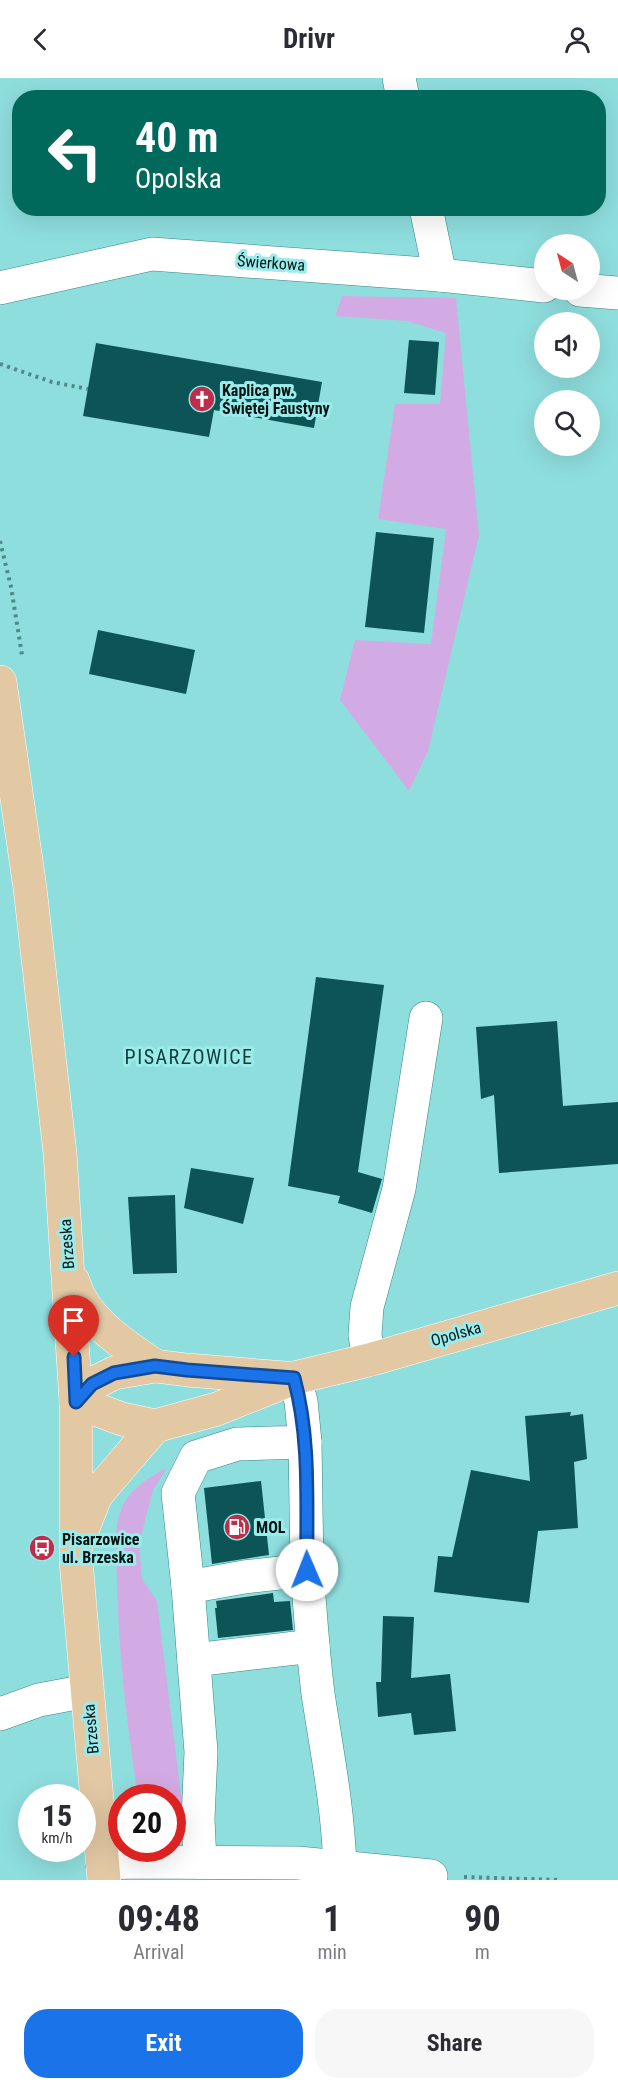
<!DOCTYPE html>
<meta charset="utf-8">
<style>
:root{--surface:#fff;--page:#f7f7f7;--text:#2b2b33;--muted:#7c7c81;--accent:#1a73e8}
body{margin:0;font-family:"Roboto Condensed",sans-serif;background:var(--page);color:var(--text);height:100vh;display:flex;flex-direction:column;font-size:22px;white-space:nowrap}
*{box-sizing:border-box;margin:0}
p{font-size:20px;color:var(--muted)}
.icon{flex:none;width:33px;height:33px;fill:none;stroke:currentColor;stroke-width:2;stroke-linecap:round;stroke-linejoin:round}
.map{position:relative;height:1802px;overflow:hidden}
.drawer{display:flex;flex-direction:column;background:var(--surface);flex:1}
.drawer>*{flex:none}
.top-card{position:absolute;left:12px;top:12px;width:594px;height:126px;border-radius:24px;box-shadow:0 6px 24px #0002;background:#00695c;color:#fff;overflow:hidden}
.needle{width:39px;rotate:324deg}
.tools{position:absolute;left:534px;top:156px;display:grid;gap:12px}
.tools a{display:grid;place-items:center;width:66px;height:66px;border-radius:50%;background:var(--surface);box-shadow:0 6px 24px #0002;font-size:30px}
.speed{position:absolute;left:18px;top:1706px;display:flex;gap:12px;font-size:30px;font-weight:700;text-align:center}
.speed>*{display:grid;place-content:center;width:78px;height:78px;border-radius:50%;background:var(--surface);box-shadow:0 6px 24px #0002;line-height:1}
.speed small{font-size:15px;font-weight:400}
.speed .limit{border:9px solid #d22;background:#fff;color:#111}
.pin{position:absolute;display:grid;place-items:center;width:51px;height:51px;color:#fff;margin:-62px -26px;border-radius:50% 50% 50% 0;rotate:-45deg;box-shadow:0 0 6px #0007}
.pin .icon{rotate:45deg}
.me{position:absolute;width:66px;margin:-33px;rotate:359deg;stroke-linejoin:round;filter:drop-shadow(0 0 4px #0008)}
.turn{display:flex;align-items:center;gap:21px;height:126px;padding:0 24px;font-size:27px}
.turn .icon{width:78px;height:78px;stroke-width:2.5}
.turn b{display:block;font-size:42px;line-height:51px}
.eta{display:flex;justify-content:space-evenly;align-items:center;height:102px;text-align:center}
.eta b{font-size:36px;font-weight:700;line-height:42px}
.button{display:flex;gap:12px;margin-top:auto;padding:12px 24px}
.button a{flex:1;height:69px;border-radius:24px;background:var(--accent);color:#fff;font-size:24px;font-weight:700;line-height:69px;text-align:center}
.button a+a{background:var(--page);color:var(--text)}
header{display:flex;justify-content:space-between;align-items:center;height:78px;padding:0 24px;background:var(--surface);font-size:27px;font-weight:700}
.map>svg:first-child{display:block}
.green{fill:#d3abe4}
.building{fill:#0c5455}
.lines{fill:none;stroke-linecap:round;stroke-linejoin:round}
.minor-casing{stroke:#348585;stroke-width:34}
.major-casing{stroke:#fff;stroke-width:34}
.path{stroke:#528888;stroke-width:4;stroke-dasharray:3 4.5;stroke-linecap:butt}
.minor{stroke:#fff;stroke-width:33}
.major{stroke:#e3c8a4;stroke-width:33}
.route-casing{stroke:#114b97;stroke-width:15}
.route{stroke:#1a73e8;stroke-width:10}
.labels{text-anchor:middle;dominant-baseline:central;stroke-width:6;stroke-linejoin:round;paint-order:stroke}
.street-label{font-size:16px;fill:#001414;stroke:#9cebeb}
.poi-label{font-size:16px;font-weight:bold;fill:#001414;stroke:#9cebeb;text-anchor:start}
.quarter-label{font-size:20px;letter-spacing:1.5px;fill:#113c3c;stroke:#9cebeb}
</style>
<header><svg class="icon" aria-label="back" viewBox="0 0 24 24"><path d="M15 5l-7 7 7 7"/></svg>Drivr<svg class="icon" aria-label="person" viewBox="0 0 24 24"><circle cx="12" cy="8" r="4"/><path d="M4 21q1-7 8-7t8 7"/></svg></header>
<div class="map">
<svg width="618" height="1802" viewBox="0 0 618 1802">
<rect width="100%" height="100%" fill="#8fdede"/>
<g class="green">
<polygon points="342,218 456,220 479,457 428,673 409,713 340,622 355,562 431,566 446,451 378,441 395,326 440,326 446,255 407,243 335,238"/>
<path d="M167,1390L153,1412L139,1466L142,1501L157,1523L182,1725L184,1759L173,1763L172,1719H138C127,1646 118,1574 117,1500C116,1478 113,1454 121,1432C128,1412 149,1399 167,1390Z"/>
</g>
<g class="building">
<polygon points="409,262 439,264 435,317 404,315"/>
<polygon points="96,265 322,304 314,350 214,332 209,359 83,338"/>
<polygon points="376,454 434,460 424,555 365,549"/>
<polygon points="98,552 195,572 186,616 89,596"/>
<polygon points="316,899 384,907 358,1094 382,1101 372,1135 338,1125 340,1118 288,1108"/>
<polygon points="557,943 563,1028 618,1024 618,1086 499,1095 494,1017 481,1021 476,949"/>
<polygon points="191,1090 254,1100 243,1146 184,1130"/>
<polygon points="175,1117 177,1195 133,1196 128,1119"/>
<polygon points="571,1334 570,1338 583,1336 587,1381 574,1384 578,1450 538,1453 529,1525 434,1514 438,1478 452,1479 471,1392 530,1403 525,1338"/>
<polygon points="261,1403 269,1477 212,1486 204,1410"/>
<polygon points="273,1515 274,1524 290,1523 293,1552 218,1560 215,1530 217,1530 216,1523"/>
<polygon points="383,1538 414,1539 411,1600 450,1596 456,1653 414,1657 411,1635 378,1639 376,1604 381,1604"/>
</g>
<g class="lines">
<g class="minor-casing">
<g id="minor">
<polyline points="399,0 403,20"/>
<polyline points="426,130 440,197"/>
<polyline points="0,210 152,176 440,197 544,208"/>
<polyline points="580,212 618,215"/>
<polyline points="369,1282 365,1257 367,1229 399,1111 426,940"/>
<path d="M307,1492C310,1533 313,1575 318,1616C327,1674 338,1730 340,1789"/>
<polyline points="188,1509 244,1499 307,1492 305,1364"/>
<polyline points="194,1582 313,1568"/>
<polyline points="0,1636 39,1622 87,1613"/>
<polyline points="200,1784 198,1741 201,1674 188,1509 178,1415 196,1379 237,1366 305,1364 301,1323 294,1300"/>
<polyline points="102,1785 136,1784 298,1785 431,1798"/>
</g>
</g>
<g class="major-casing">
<g id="major">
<polyline points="0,604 30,810 60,1075 76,1324 76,1483 104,1802"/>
<path d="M73,1203C84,1242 123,1266 155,1288"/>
<polyline points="76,1324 122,1341 155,1348 217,1331 294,1300 369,1282 618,1210"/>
<polyline points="76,1324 92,1306 114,1295 155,1288 187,1292 285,1300"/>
<polyline points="81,1455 96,1417 155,1348"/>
</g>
</g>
<g class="path">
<polyline points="0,286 52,304 88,311"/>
<polyline points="0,463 11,509 22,577"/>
<polyline points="464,1799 560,1802"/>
</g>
<use href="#minor" class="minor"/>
<use href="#major" class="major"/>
</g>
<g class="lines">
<g class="route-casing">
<path id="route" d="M74,1279L76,1324L92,1306L114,1295L155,1288L187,1292L294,1300C311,1362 306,1428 307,1492"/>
</g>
<use href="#route" class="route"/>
</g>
<defs>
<g id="church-disc" transform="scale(1.35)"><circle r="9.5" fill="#be2e4a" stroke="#9cebeb"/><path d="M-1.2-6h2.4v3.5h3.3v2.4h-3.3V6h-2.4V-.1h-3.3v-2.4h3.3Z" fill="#fff"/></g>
<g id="fuel-disc" transform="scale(1.35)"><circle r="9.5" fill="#be2e4a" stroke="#9cebeb"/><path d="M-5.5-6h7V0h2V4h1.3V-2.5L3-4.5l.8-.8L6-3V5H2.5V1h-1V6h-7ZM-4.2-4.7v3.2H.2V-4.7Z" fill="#fff"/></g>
<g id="bus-disc" transform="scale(1.35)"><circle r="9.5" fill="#be2e4a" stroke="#9cebeb"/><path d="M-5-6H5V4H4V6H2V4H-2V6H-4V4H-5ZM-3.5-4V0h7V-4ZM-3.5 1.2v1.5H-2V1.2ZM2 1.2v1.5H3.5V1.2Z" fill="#fff"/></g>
</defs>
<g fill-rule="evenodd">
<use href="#church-disc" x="202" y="321"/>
<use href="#fuel-disc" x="237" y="1449"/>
<use href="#bus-disc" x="42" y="1470"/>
</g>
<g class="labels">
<g class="street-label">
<text transform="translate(271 185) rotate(4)">Świerkowa</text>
<text transform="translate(67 1166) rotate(-94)">Brzeska</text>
<text transform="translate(456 1256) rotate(-16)">Opolska</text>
<text transform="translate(91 1651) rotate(-95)">Brzeska</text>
</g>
<g class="poi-label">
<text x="222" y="312">Kaplica pw.<tspan x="222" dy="18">Świętej Faustyny</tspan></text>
<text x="256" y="1449">MOL</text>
<text x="62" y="1461">Pisarzowice<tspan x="62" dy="18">ul. Brzeska</tspan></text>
</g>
<g class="quarter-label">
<text x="189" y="979">PISARZOWICE</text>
</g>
</g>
</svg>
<div class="tools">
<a><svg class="needle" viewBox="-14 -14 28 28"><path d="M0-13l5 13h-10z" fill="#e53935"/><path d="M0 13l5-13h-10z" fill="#7c7c81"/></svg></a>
<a><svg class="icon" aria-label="sound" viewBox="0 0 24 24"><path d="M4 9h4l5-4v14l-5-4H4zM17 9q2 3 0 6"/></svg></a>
<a><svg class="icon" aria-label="search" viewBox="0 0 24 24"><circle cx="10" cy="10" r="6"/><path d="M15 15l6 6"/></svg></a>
</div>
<div class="speed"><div>15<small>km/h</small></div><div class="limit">20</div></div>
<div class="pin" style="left:74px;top:1279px;background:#d93025"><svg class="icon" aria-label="arrive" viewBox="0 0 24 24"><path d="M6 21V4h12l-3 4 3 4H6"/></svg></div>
<svg class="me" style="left:307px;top:1492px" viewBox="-20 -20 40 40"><circle r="19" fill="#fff"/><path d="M0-13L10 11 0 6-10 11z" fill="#1a73e8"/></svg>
<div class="top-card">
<div class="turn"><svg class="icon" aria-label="left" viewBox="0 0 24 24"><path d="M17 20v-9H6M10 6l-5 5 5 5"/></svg><div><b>40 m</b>Opolska</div></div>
</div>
</div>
<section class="drawer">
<div class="eta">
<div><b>09:48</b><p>Arrival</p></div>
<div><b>1</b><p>min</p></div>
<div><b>90</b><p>m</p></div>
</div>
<div class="button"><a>Exit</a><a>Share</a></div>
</section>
